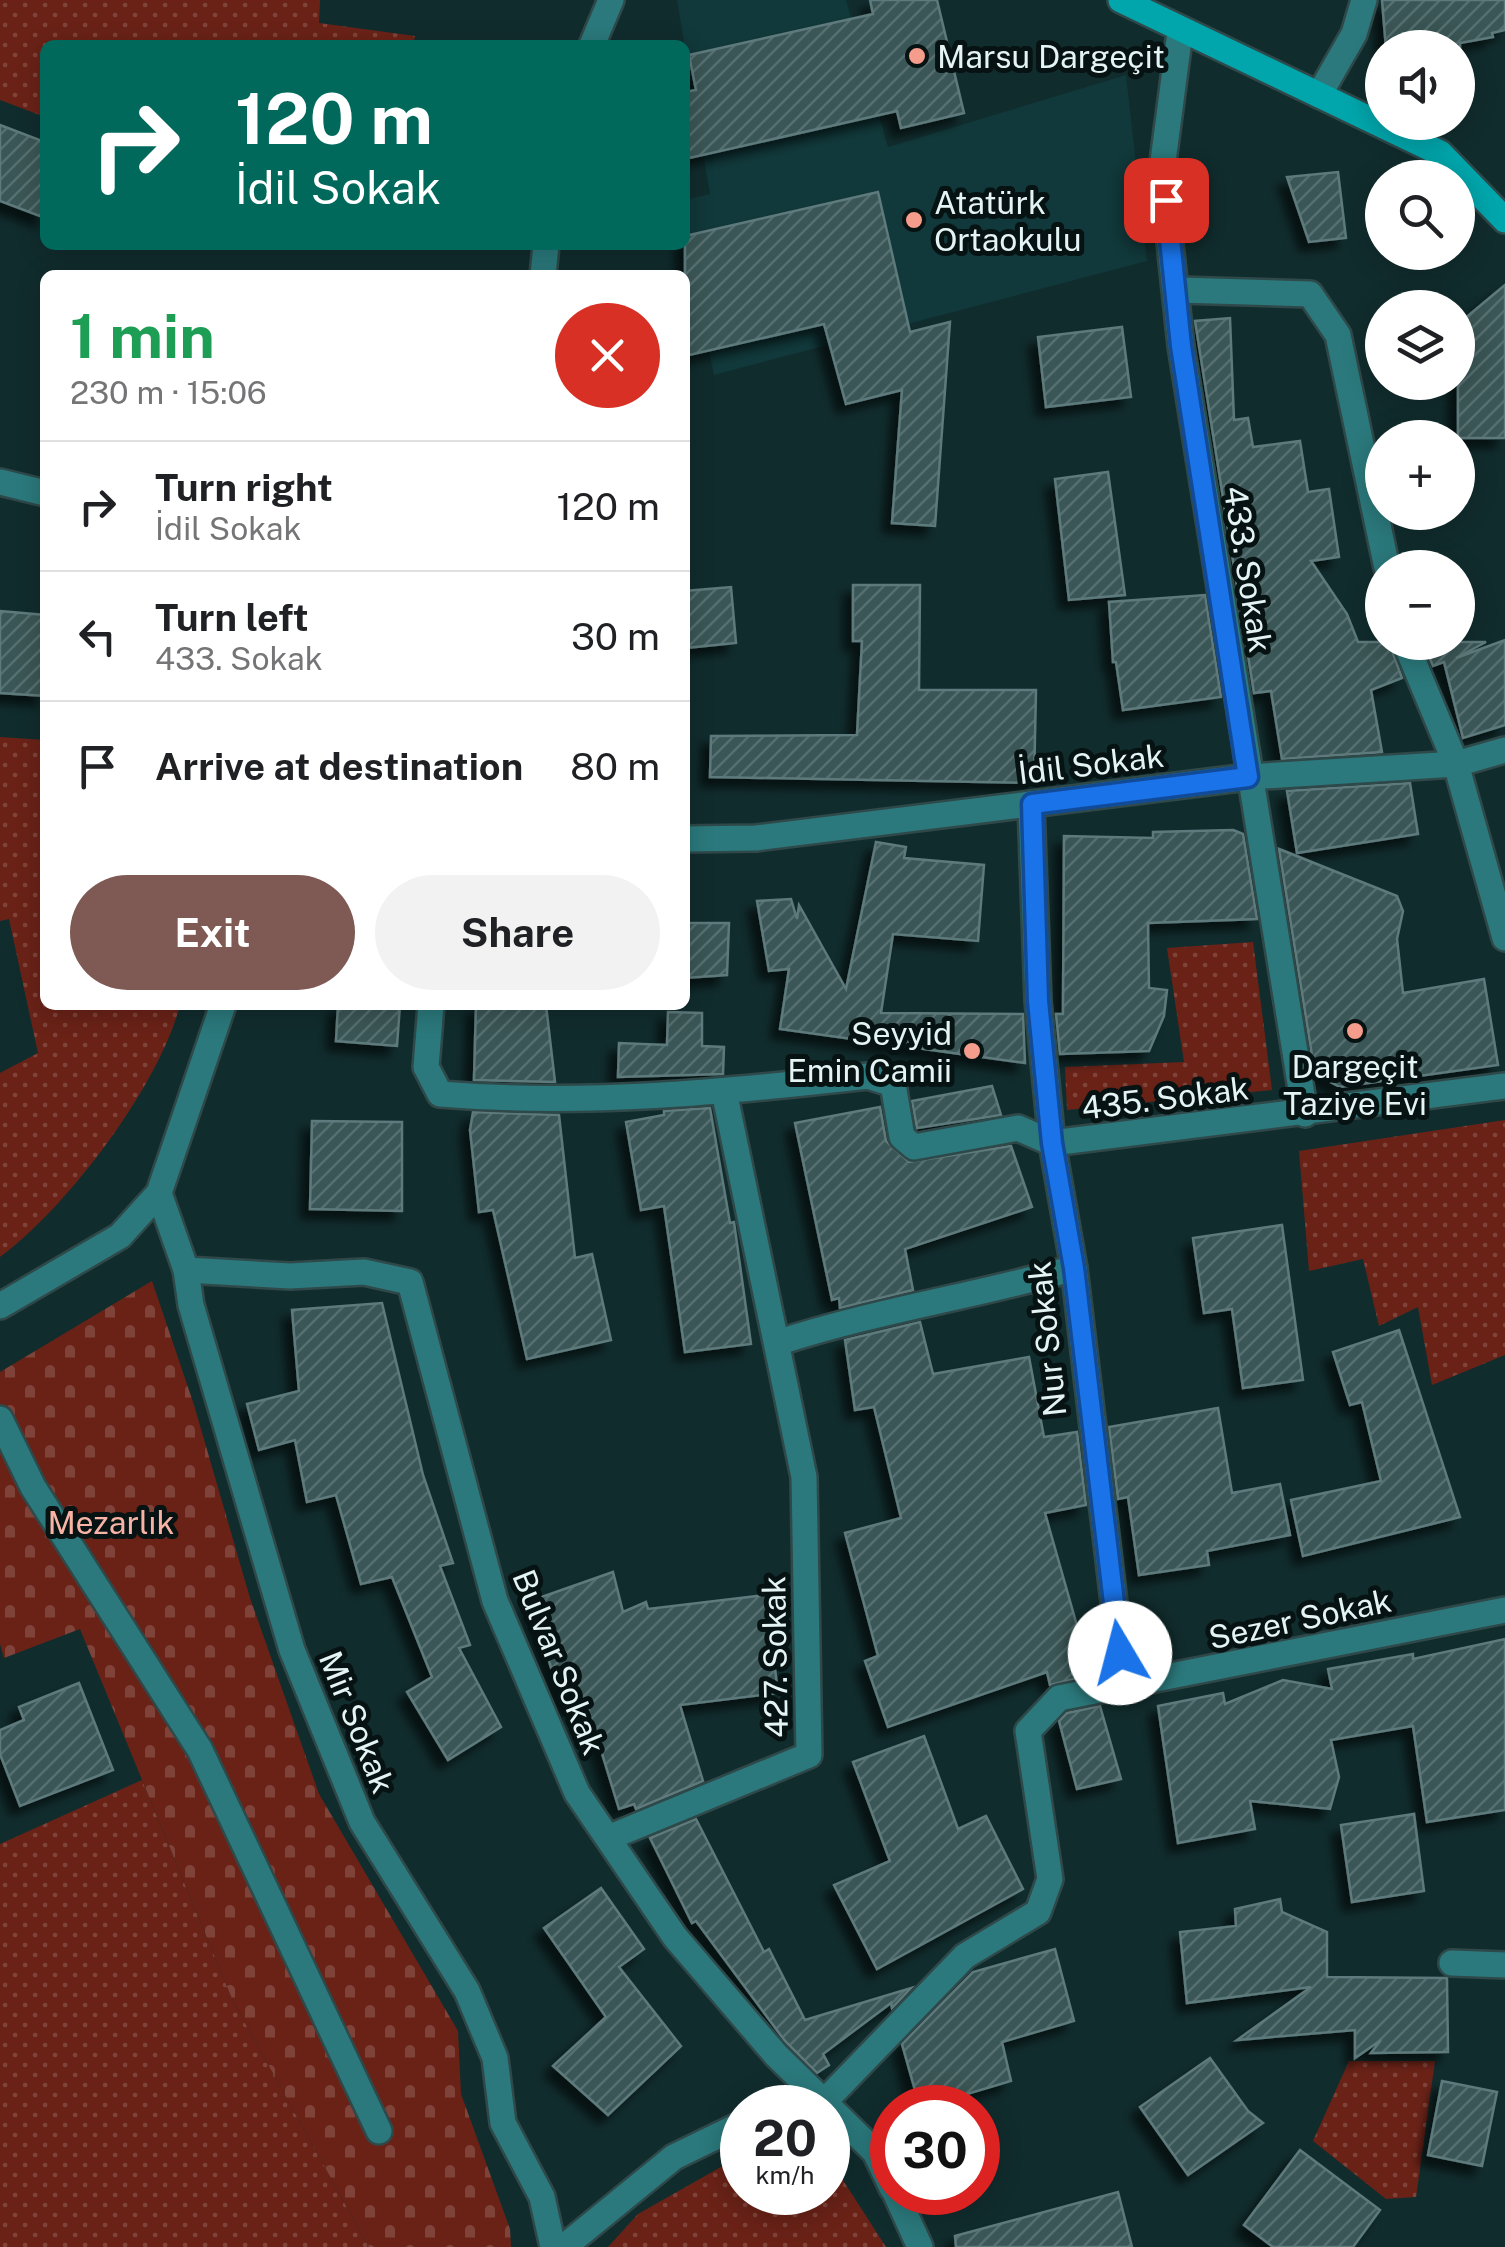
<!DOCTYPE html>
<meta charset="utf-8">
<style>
:root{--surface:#fff;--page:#f2f2f2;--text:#202124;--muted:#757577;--line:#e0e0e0;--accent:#7f5953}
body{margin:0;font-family:"Public Sans",sans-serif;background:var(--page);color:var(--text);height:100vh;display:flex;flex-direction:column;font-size:38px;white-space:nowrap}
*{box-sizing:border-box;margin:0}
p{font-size:32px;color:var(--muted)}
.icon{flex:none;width:55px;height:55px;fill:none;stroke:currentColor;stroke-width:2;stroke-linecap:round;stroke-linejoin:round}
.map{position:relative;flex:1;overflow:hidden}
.side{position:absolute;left:40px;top:270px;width:650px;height:740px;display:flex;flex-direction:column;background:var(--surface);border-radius:15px;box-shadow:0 5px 25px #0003}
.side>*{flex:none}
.hud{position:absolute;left:40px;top:40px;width:650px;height:210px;border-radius:15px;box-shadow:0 5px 25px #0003;background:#00695c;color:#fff;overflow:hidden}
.fabs{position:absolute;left:1365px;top:30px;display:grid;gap:20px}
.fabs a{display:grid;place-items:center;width:110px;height:110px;border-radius:50%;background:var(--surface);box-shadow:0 5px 25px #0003;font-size:50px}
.speed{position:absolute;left:720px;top:2085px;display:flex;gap:20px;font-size:50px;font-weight:700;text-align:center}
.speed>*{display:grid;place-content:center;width:130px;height:130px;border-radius:50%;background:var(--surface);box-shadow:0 5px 25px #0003;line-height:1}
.speed small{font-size:25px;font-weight:400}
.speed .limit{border:15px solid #d22;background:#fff;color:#111}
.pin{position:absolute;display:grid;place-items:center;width:85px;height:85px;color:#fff;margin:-42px;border-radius:20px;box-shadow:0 5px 15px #0006}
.me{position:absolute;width:110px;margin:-55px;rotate:352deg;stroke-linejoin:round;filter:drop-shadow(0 0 8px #0008)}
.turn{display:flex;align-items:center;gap:35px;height:210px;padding:0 30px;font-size:45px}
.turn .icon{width:130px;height:130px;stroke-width:2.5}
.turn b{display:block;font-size:70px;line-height:85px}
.round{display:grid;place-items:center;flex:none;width:105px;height:105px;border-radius:52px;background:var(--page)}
.headline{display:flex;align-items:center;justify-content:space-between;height:170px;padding:0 30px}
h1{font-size:60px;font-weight:700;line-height:75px;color:#1e9e55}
.button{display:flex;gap:20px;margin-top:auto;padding:20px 30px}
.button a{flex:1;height:115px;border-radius:60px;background:var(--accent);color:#fff;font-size:40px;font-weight:700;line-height:115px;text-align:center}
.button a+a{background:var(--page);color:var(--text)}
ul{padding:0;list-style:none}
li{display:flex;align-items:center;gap:30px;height:130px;padding:0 30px;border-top:2px solid var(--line)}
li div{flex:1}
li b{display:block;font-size:38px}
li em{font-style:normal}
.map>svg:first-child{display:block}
.built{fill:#11383a}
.grass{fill:url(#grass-dots)}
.cemetery{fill:url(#cemetery-stones)}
.building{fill:url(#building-hatch);stroke:#5e7a7b;stroke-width:2.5;filter:url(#shadow)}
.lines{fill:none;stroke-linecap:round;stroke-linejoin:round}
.service-casing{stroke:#2f4849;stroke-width:30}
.pedestrian-casing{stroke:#2f4849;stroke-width:30}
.minor-casing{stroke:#2f4849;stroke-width:30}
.tertiary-casing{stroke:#2f4849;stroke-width:30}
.secondary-casing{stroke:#2f4849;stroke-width:30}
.service{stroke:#2b797c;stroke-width:25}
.pedestrian{stroke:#2b797c;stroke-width:25}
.minor{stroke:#2b797c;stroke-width:25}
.tertiary{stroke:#2b797c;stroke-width:25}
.secondary{stroke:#00a6ac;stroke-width:25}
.route-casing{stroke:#114b97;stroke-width:25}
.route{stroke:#1a73e8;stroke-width:18}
.poi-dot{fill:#f49d8c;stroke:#071213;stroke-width:4}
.labels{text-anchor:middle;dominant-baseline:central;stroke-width:10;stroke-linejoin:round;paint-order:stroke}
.poi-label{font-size:32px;fill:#e4f3f4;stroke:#071213;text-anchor:start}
.street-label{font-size:32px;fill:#e4f3f4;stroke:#071213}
.park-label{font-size:32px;fill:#f7b4a6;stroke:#071213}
</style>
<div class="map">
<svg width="1505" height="2247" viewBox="0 0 1505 2247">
<defs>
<pattern id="grass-dots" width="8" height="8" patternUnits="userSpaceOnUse" patternTransform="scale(2.5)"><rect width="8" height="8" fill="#6a2217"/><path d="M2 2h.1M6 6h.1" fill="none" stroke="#7f4339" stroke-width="1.8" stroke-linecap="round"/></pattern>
<pattern id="cemetery-stones" width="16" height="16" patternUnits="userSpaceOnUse" patternTransform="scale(2.5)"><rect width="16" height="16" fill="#6a2217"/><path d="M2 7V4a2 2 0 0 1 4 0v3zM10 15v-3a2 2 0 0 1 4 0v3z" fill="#7f4339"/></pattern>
<pattern id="building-hatch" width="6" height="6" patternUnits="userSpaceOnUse" patternTransform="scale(2.5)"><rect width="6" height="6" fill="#3b5657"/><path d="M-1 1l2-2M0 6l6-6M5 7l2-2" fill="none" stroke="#576f70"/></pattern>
<filter id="shadow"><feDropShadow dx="-9" dy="9" stdDeviation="5" flood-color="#0009"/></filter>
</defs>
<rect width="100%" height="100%" fill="#112c2d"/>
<polygon class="built" points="677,0 846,0 888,147 1126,75 1147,261 714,375 685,239 685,200 710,194"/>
<g class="grass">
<polygon points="0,0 320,0 319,23 415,36 413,45 45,45 45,117 0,100"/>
<path d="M0,737L45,740V1005H180C159,1086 67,1208 0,1257V1073L38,1053L9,919L0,921Z"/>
<polygon points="1253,942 1272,1090 1067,1110 1065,1067 1184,1062 1167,948"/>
<polygon points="1505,1120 1505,1355 1432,1385 1418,1307 1379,1326 1363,1259 1309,1271 1299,1151"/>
<polygon points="142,1780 233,2001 369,2247 0,2247 0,1844"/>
<polygon points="1349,2061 1435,2061 1416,2197 1386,2199 1313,2141"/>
<polygon points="742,2155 742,2192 828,2192 828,2157 886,2247 608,2247 638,2214"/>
</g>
<polygon class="cemetery" points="152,1281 194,1405 250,1598 319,1794 458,2031 461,2094 510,2229 511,2247 369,2247 233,2001 80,1629 4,1658 0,1644 0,1372"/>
<g class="building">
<polygon points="870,0 937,0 964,113 901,128 897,111 685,159 685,92 696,90 689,55 873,14"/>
<polygon points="1382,0 1505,0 1505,30 1492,33 1493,37 1460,43 1460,48 1386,48"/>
<polygon points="0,125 45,142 45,218 0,201"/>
<polygon points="1338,172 1346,238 1309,242 1287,177"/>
<polygon points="878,192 910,332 950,322 935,526 892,523 902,390 846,404 824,324 685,356 685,236"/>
<polygon points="1505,285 1505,438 1458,438 1458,324"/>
<polygon points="1230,318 1234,420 1248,418 1253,447 1300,441 1308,492 1329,489 1339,557 1311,561 1347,614 1358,642 1389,642 1402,678 1371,690 1382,752 1282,759 1271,691 1254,693 1195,321"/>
<polygon points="1122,327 1131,397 1046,407 1038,337"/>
<polygon points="1108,472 1125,595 1069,600 1055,479"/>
<polygon points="853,585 920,585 919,690 1036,690 1034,783 710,777 711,736 857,735 862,641 853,641"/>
<polygon points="731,587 736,643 685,648 685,591"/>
<polygon points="1205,595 1221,697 1123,710 1116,662 1113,662 1109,602"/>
<polygon points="0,611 45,615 45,696 0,693"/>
<polygon points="1505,640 1505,725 1463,738 1444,662 1433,666 1423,642 1486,642 1456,658"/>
<polygon points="1410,783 1418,834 1297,853 1287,791"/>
<polygon points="1233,830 1243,834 1257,919 1148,923 1149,988 1167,990 1164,1016 1149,1051 1060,1054 1056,1014 1063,1014 1064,836 1153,838 1153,832"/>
<polygon points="876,842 906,847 904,858 984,865 978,941 893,934 881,1013 1023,1014 1025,1063 780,1029 789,969 769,971 757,901 791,899 797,919 799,905 846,989"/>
<polygon points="1279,849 1397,896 1403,911 1397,939 1403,993 1484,979 1498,1065 1340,1087 1315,1074"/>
<polygon points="685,923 729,923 727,975 685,978"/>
<polygon points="338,1005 400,1005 397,1046 336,1041"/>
<polygon points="476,1005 546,1005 555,1082 474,1080"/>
<polygon points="668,1012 702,1013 702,1046 724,1047 723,1074 618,1077 619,1043 667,1045"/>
<polygon points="992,1086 1001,1115 917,1128 912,1101"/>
<polygon points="880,1107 886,1141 909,1162 1011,1146 1032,1207 905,1249 913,1290 840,1308 839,1298 832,1300 795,1123"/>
<polygon points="710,1108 730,1223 734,1222 751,1344 685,1352 664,1206 641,1210 626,1122 664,1115 664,1111"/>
<polygon points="473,1112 559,1115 575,1258 592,1254 611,1340 527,1359 493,1210 479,1212 470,1130"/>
<polygon points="312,1121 402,1122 402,1211 310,1209"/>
<polygon points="1282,1225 1303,1380 1243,1388 1232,1309 1204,1313 1193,1238"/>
<polygon points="382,1303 423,1475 453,1563 440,1566 470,1645 459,1648 501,1727 448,1760 407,1692 432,1677 392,1577 361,1584 336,1495 307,1502 295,1440 259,1450 247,1404 299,1391 292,1310"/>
<polygon points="920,1322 933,1374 1029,1357 1044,1437 1077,1432 1086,1505 1045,1513 1091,1675 1050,1685 1047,1672 888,1727 865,1661 878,1656 845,1533 901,1518 874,1407 855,1410 845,1340"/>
<polygon points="1399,1330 1460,1517 1303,1556 1291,1500 1381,1481 1362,1402 1350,1405 1333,1352"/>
<polygon points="1218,1408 1232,1493 1280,1484 1290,1535 1207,1551 1209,1565 1139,1575 1128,1497 1118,1499 1109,1427"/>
<polygon points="613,1572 623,1612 646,1602 648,1609 766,1595 778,1693 680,1705 703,1781 636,1809 634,1804 619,1809 586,1701 564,1709 530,1601"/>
<polygon points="1505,1639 1505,1810 1427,1822 1413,1726 1331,1740 1339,1777 1330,1809 1250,1801 1255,1829 1178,1843 1158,1706 1223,1693 1225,1704 1283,1680 1332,1689 1328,1669 1413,1654 1413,1659"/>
<polygon points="79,1683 113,1770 20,1806 0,1754 0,1730 24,1720 19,1707"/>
<polygon points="1100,1706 1121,1779 1077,1789 1059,1721 1067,1713"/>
<polygon points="924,1736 958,1829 986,1816 1023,1889 877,1969 834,1885 890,1861 853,1762"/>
<polygon points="1414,1814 1424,1891 1352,1902 1341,1825"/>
<polygon points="696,1819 764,1952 769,1949 805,2020 911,1988 892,2008 891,2003 823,2054 829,2065 817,2073 785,2041 696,1921 692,1923 650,1838"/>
<polygon points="601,1888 644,1949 619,1967 681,2046 608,2115 553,2066 606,2017 544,1928"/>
<polygon points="1280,1899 1282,1912 1327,1932 1327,1977 1447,1978 1448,2052 1371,2053 1381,2040 1355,2058 1355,2030 1237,2040 1311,1987 1187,2003 1180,1932 1236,1926 1235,1909"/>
<polygon points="1055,1949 1074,2021 1002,2042 1011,2081 920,2108 902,2044 973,1972"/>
<polygon points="1210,2058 1248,2111 1263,2123 1188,2175 1140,2107"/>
<polygon points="1442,2081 1497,2092 1482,2166 1428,2155"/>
<polygon points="1300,2150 1380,2210 1353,2247 1273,2247 1244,2225"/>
<polygon points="1118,2192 1132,2247 956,2247 955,2236"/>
</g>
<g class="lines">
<g class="service-casing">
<polyline id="service" points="0,1419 33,1487 200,1750 379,2131"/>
</g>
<g class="pedestrian-casing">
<polyline id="pedestrian" points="1319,95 1354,34 1364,0"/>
</g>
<g class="minor-casing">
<g id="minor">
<polyline points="1180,32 1162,169 1181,346 1305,1114"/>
<polyline points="1179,290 1310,294 1338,335 1387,568"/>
<polyline points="0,482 45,493"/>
<polyline points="1405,642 1456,764 1505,938"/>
<polyline points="1031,804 1038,1001 1052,1143 1074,1268 1124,1686"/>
<polyline points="685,839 756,838 1248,777 1456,764 1505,750"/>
<path d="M431,1005L426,1067L440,1094C584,1106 726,1092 868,1076L893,1084L902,1137L914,1147L1018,1128L1052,1143L1505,1086"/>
<polyline points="159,1193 186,1270 191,1305 292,1650 362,1822 467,1991 495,2058 503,2123 542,2197 553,2247"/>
<polyline points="186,1270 290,1276 364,1272 410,1282 495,1601 577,1793 675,1937 776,2055 875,2152 892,2188"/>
<path d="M777,1343C874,1311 976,1296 1074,1268"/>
<polyline points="608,1838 809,1755 804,1477 724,1091"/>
<polyline points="1452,1963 1505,1965"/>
<polyline points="791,2108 826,2100 965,1956 1038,1912 1050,1879 1028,1731 1059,1698 1505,1610"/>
<polyline points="895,2192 920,2247"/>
<polyline points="564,2247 674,2157 742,2124"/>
</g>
</g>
<g class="tertiary-casing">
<g id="tertiary">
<polyline points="592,45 611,0"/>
<polyline points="543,275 546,245"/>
<polyline points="0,1306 120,1236 159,1193 223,1005"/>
</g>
</g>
<g class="secondary-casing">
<polyline id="secondary" points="1121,0 1440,153 1505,220"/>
</g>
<use href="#service" class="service"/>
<use href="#pedestrian" class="pedestrian"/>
<use href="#minor" class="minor"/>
<use href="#tertiary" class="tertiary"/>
<use href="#secondary" class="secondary"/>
</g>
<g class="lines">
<g class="route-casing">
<polyline id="route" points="1120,1653 1074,1268 1052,1143 1038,1001 1032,804 1248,777 1181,346 1166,200"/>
</g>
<use href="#route" class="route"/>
</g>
<g class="poi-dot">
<circle cx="917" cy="56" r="10"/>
<circle cx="914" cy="220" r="10"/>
<circle cx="1355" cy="1031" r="10"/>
<circle cx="972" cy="1051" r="10"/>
</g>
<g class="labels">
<g class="poi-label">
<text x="937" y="56">Marsu Dargeçit</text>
<text x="934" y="202">Atatürk<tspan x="934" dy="37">Ortaokulu</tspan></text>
<text x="952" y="1033" text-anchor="end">Seyyid<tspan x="952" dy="37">Emin Camii</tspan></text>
<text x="1355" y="1066" text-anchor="middle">Dargeçit<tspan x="1355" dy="37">Taziye Evi</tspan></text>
</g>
<g class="street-label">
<text transform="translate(1248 569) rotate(81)">433. Sokak</text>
<text transform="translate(1091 764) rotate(-7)">İdil Sokak</text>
<text transform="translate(1165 1098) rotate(-7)">435. Sokak</text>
<text transform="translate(1047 1339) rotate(-96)">Nur Sokak</text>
<text transform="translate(1300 1619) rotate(-12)">Sezer Sokak</text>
<text transform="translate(775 1657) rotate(-91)">427. Sokak</text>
<text transform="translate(559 1662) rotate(68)">Bulvar Sokak</text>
<text transform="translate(357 1722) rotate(68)">Mir Sokak</text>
</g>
<g class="park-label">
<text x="111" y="1522">Mezarlık</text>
</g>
</g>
</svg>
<div class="fabs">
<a><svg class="icon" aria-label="sound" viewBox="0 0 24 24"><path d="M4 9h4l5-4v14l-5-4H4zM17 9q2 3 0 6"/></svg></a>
<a><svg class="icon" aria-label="search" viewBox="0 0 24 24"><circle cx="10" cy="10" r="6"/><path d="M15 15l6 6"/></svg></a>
<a><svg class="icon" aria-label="layers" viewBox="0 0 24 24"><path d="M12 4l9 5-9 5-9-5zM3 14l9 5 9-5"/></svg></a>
<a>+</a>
<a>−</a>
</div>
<div class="speed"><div>20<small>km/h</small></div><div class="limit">30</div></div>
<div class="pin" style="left:1166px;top:200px;background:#d93025"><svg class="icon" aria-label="arrive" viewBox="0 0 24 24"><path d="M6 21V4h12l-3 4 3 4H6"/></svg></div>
<svg class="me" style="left:1120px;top:1653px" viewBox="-20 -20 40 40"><circle r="19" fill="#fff"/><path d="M0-13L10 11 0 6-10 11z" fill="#1a73e8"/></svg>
<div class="hud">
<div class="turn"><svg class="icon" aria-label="right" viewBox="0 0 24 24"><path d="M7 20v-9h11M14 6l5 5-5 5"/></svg><div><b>120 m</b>İdil Sokak</div></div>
</div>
<section class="side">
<div class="headline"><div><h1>1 min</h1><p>230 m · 15:06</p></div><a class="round" style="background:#d93025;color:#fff"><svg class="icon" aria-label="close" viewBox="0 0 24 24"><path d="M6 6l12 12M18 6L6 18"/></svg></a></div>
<ul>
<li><svg class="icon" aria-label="right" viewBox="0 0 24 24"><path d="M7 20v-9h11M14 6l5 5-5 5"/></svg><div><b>Turn right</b><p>İdil Sokak</p></div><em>120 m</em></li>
<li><svg class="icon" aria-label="left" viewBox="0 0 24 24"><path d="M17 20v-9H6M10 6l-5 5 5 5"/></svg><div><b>Turn left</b><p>433. Sokak</p></div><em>30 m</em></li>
<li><svg class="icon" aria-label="arrive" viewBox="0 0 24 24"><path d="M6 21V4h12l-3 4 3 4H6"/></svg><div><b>Arrive at destination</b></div><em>80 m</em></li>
</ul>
<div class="button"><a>Exit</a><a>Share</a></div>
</section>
</div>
